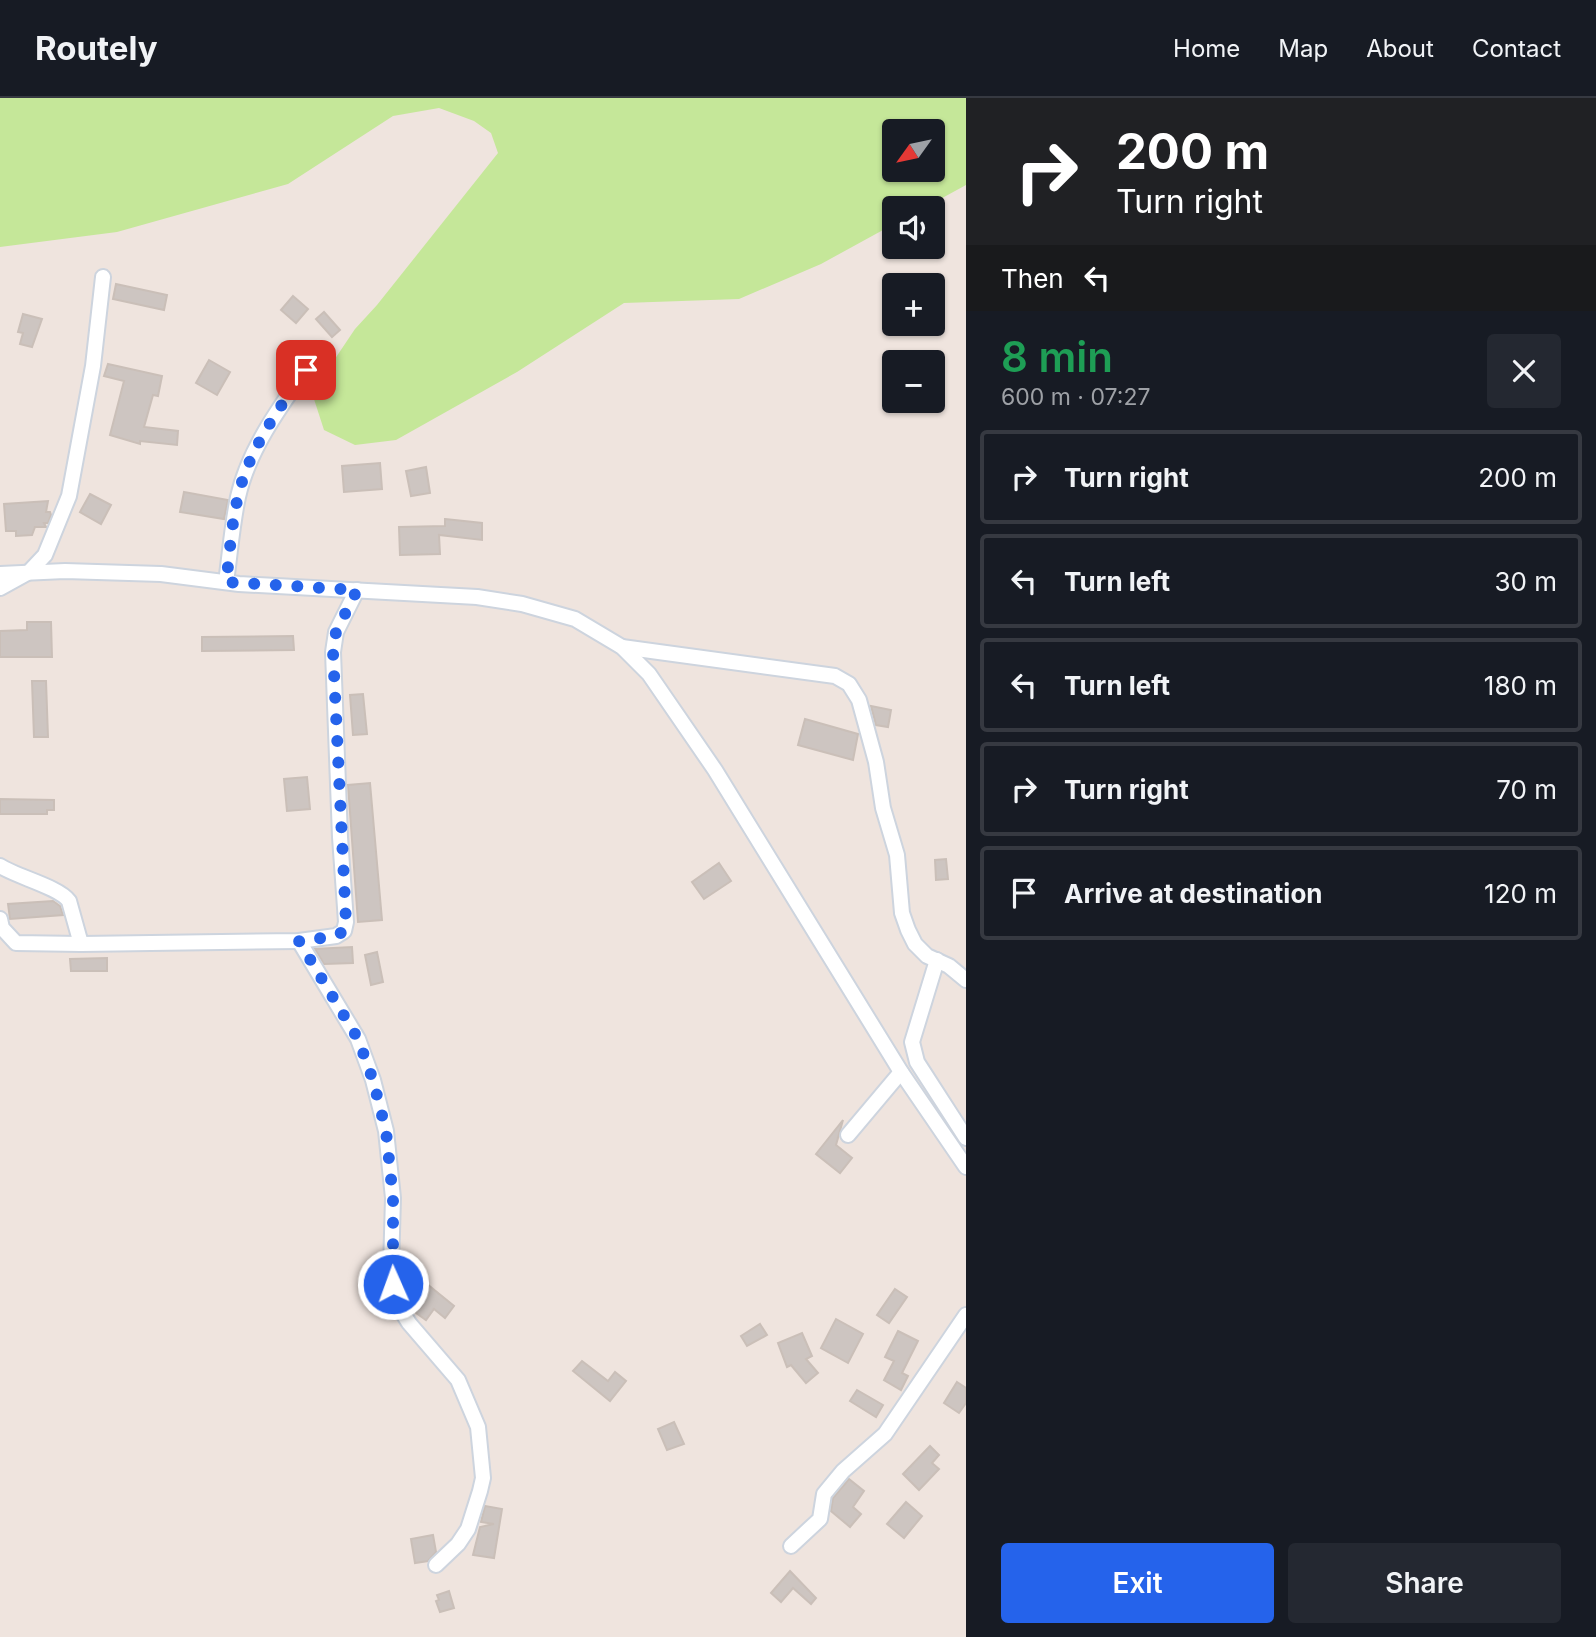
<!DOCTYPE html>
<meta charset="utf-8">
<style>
:root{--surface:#171b24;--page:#242831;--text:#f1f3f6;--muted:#9ea1a6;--line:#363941;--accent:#2563eb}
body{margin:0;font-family:Inter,sans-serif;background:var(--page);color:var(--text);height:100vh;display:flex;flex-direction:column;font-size:26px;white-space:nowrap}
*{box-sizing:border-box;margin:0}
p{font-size:23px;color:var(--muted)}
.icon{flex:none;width:38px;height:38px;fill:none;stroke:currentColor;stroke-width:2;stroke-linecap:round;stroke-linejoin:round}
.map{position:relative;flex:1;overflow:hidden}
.drawer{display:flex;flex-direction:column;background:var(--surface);width:630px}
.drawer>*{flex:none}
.top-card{background:#202124;color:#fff;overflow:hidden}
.needle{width:46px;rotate:237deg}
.controls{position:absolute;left:882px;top:21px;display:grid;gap:14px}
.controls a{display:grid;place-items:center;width:63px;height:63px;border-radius:7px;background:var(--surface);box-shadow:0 2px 5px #0004;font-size:35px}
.pin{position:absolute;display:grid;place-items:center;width:60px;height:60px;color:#fff;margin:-30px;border-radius:14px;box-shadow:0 4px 10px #0006}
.me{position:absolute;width:77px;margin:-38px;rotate:358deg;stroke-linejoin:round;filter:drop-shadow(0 0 5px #0008)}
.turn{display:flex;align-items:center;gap:24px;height:147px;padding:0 35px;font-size:32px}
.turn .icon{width:91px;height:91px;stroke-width:2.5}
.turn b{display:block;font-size:49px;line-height:60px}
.then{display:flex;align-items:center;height:66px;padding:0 35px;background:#0003;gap:14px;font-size:26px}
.round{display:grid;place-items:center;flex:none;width:74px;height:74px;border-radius:7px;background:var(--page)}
.overview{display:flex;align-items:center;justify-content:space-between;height:119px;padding:0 35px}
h1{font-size:42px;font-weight:600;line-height:52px;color:#1e9e55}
.button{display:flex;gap:14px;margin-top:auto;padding:14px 35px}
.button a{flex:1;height:80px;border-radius:7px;background:var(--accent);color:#fff;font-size:28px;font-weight:600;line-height:80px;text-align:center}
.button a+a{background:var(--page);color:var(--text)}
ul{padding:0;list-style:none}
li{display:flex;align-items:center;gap:21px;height:94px;margin:0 14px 10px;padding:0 21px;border:4px solid var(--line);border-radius:7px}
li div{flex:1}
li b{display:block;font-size:26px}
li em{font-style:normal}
header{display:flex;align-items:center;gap:42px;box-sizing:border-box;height:98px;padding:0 35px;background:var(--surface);border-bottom:2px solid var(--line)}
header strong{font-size:33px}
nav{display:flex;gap:38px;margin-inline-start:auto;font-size:24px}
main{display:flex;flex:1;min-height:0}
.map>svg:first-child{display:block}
.green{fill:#c5e799;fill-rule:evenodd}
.building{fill:#cdc5c1;stroke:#cabfb8;stroke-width:2}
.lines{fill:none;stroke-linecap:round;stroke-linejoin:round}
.street-casing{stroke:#cdd4de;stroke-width:18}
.street{stroke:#fff;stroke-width:14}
.route{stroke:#2563eb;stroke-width:12;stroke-dasharray:0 21.6}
</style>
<header>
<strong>Routely</strong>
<nav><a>Home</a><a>Map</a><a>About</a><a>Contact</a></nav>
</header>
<main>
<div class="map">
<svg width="966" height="1539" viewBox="0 0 966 1539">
<rect width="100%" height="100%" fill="#efe4de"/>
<path class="green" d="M0,0H966V87L924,110H894V126L821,166L739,201L624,205L517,274L396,342L355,347L324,332L312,295L355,231L377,207L498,55L491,35L474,23L439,10L393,18L288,86L117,134L0,149ZM894,33H933V72H894Z"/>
<g class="building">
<polygon points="116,186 167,197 164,212 113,201"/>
<polygon points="293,198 308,211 296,225 281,212"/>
<polygon points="324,214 340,232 332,239 316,221"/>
<polygon points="23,216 42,221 32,249 20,246 23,235 18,234"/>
<polygon points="209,262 230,274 217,297 196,285"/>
<polygon points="108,266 162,278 158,298 153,297 144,329 178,333 177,347 140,343 140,346 110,337 124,283 104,278"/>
<polygon points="380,365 382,391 344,394 342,368"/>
<polygon points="426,369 430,395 411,398 406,373"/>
<polygon points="184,394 228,402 224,421 180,414"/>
<polygon points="90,396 111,407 101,426 80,414"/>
<polygon points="48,403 46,414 50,414 51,417 48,425 44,425 46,429 35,429 32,437 16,438 16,433 6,433 4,406"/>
<polygon points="445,421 482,425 482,442 439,437 440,456 400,457 399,429 445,428"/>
<polygon points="27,524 51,524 52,559 0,559 0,533 27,532"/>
<polygon points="293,538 294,552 202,553 202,539"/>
<polygon points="32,583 46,583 48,639 34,639"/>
<polygon points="363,596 367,636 353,637 350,597"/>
<polygon points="871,608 891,612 888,629 876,627"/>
<polygon points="805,621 858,636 853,662 798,647"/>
<polygon points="307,679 310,711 287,713 284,681"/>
<polygon points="370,685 382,822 358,824 348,687"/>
<polygon points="0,701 54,702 54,712 47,712 47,716 0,716"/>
<polygon points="946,761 948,781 936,782 935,762"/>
<polygon points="719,765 731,783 704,801 692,784"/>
<polygon points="53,803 60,808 63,817 10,821 8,806"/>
<polygon points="352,849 353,865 324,866 315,851"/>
<polygon points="377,854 383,884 371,887 365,857"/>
<polygon points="107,860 107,873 71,873 70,861"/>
<polygon points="843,1022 836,1047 852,1060 840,1075 816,1056"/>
<polygon points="411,1173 454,1208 445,1220 434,1211 426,1222 412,1212 419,1203 403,1190 402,1185"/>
<polygon points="895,1191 907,1199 889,1225 877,1217"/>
<polygon points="836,1221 863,1236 848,1265 821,1250"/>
<polygon points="760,1226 767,1237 747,1248 741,1238"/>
<polygon points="898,1233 918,1243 902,1275 908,1278 901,1292 884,1282 894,1263 885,1259"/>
<polygon points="802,1235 812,1258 806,1261 818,1275 806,1285 791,1267 787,1269 778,1245"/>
<polygon points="582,1263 608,1283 615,1274 626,1283 610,1303 573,1273"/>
<polygon points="957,1284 966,1290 966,1305 959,1315 944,1305"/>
<polygon points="857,1292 883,1307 876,1319 850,1303"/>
<polygon points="674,1324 684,1346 667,1352 658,1331"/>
<polygon points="930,1348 939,1357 932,1365 939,1371 919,1392 903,1376"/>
<polygon points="849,1381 864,1393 853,1409 861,1416 850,1429 831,1413 833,1400"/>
<polygon points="906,1404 922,1418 904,1440 887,1426"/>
<polygon points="485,1408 502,1411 494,1460 473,1457 480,1429 494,1426 481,1424"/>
<polygon points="433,1437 436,1454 428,1463 415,1465 411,1441"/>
<polygon points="790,1473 816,1500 811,1506 793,1490 781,1504 771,1495"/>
<polygon points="449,1493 454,1510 440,1514 436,1503 439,1502 437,1497"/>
</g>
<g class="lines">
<g class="street-casing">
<g id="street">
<polyline points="0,476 65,473 161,476 239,486 477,499 522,506 575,521 622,549 649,576 715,672 901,974 966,1069"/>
<path d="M226,484C230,456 232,427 238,399C248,353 279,310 306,272"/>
<polyline points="0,490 29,474 45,457 69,398 93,268 103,179"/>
<polyline points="622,549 835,578 849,586 859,602 876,664 883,710 897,757 902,815 908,832 915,846 927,858 949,868 966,882"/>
<path d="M0,768C17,779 59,789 69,803L81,846L299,843L336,838L344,833L346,824L340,739L333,554L336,534L357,492"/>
<polyline points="0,821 2,830 16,845 81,846"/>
<polyline points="299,843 358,941 373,982 386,1033 393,1100 391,1170 394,1201 409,1225 458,1282 478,1329 483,1380 480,1393 468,1431 458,1446 436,1467"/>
<polyline points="937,862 912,944 917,964 966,1040"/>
<polyline points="848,1037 901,974"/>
<polyline points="791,1448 820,1421 824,1396 843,1373 885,1336 966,1217"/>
</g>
</g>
<use href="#street" class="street"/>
</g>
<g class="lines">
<path class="route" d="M306,272C279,310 248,353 238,399C231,427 230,456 226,484L357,492L336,534L333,554L346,824L344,833L336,838L299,843L358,941L373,982L386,1033L393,1100V1186"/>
</g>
</svg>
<div class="controls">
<a><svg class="needle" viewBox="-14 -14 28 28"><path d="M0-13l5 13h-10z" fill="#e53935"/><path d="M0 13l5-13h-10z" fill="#9ea1a6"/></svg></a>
<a><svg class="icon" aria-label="sound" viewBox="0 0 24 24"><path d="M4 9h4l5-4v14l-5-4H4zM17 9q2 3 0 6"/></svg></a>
<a>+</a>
<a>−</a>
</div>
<div class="pin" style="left:306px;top:272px;background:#d93025"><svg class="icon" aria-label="arrive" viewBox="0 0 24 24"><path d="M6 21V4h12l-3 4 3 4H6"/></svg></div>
<svg class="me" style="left:393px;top:1186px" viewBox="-20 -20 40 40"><circle r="17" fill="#2563eb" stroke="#fff" stroke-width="3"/><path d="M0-11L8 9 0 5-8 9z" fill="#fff"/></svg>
</div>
<section class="drawer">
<div class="top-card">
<div class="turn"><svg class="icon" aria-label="right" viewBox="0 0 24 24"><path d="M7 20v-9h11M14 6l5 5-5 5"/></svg><div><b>200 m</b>Turn right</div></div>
<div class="then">Then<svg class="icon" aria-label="left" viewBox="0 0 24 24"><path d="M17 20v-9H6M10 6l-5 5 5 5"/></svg></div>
</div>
<div class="overview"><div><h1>8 min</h1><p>600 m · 07:27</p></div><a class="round"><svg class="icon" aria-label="close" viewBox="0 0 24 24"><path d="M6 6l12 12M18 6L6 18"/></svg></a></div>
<ul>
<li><svg class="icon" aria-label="right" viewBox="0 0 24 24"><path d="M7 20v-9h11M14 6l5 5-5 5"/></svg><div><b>Turn right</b></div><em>200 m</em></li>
<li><svg class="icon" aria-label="left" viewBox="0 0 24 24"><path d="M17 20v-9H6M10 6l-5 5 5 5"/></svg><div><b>Turn left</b></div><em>30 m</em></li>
<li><svg class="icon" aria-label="left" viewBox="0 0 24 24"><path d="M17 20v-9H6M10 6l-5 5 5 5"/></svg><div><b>Turn left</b></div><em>180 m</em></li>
<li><svg class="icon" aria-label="right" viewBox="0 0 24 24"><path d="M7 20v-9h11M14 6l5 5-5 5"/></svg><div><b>Turn right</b></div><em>70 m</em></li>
<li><svg class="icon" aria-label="arrive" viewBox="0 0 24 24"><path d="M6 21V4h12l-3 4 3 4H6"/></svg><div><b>Arrive at destination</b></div><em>120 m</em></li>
</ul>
<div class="button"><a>Exit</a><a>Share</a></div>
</section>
</main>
